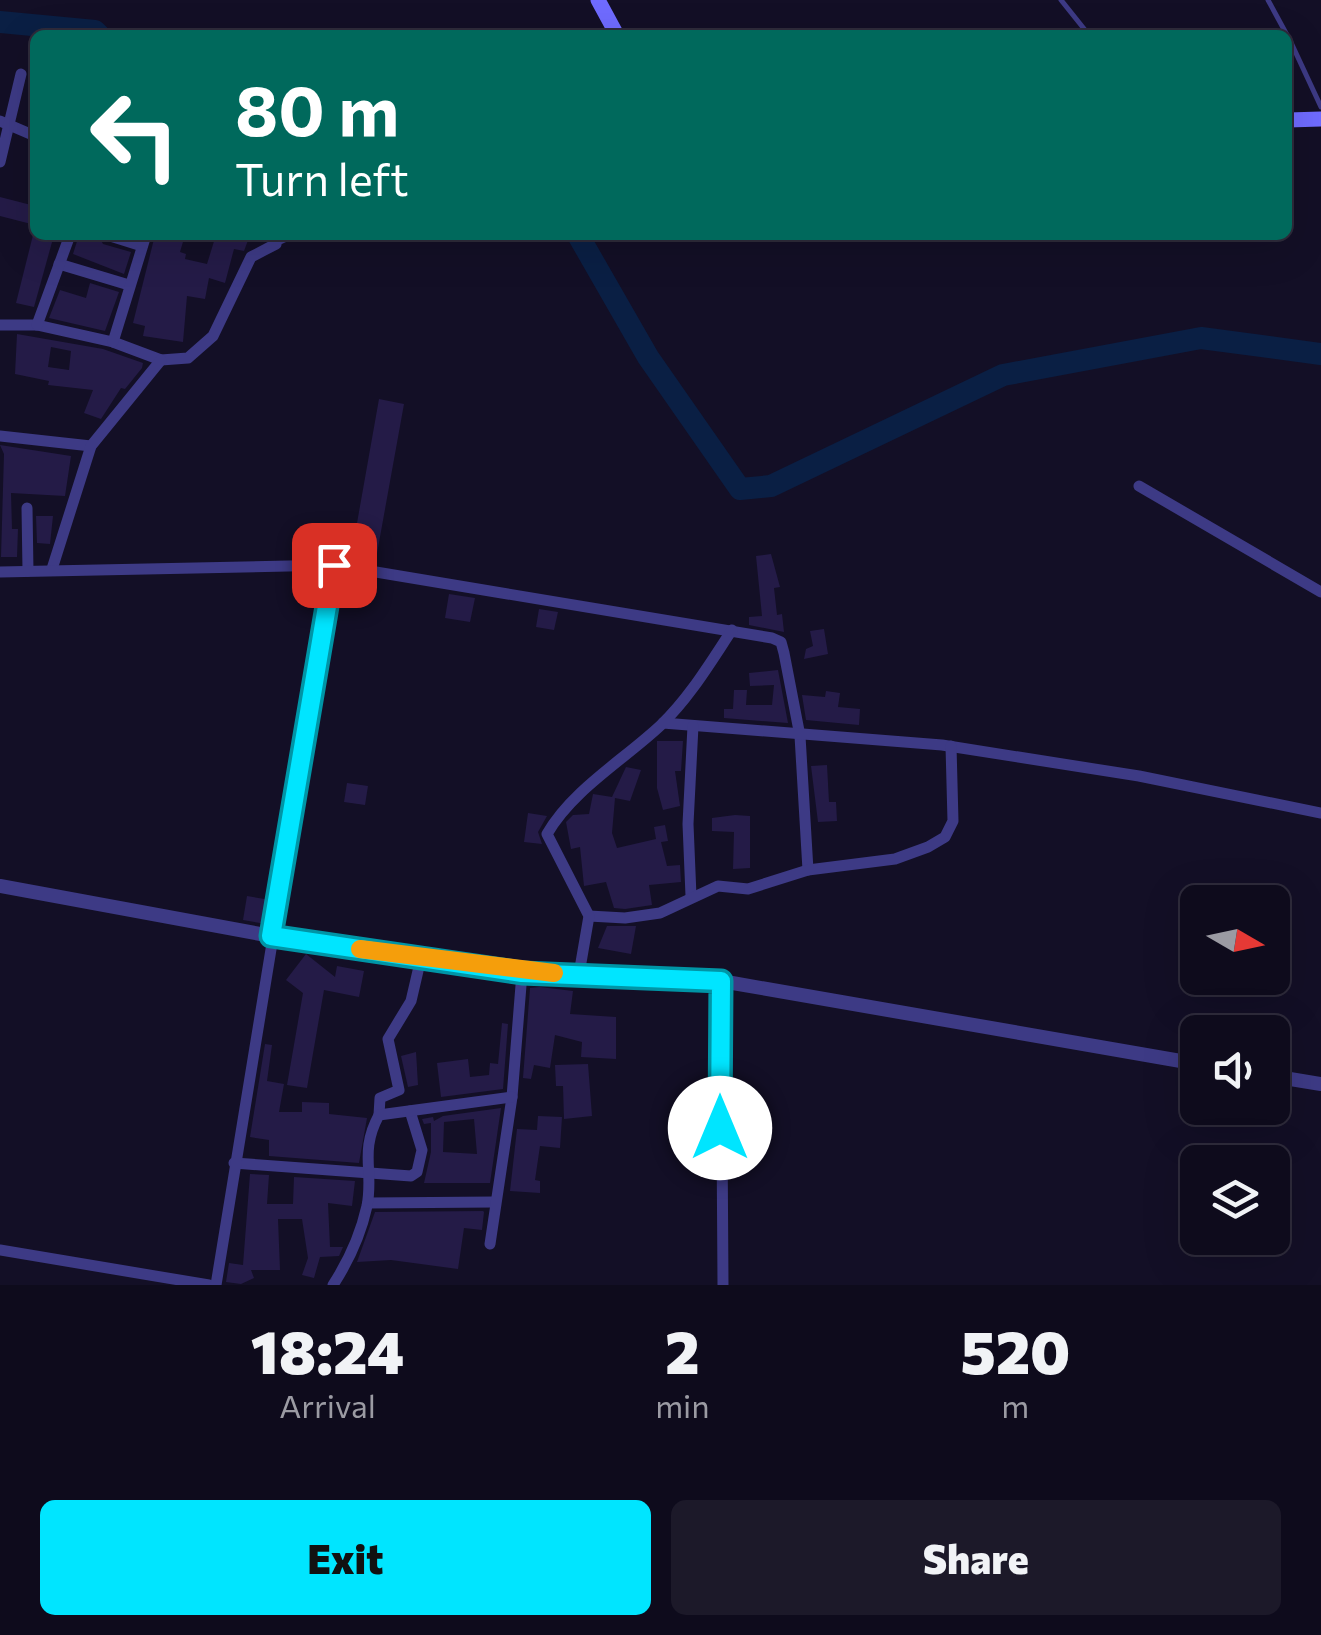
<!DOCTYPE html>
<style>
:root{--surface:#0e0b1c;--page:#1c1929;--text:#f1f3f6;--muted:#9b9ba3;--line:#2e2b3b;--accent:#00e5ff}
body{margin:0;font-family:Commissioner,sans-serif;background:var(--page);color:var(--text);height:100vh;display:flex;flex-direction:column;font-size:38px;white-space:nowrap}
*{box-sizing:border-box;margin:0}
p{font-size:32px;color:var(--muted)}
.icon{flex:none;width:55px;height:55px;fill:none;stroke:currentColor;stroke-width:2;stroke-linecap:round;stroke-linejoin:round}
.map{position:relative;height:1285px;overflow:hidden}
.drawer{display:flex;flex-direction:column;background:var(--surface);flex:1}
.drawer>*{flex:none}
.hud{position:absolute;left:30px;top:30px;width:1262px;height:210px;border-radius:15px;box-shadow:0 10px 40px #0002,0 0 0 2px var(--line);background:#00695c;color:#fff;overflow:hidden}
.needle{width:65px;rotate:99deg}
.controls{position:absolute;left:1180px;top:885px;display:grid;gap:20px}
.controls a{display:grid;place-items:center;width:110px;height:110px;border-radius:15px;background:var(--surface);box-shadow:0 10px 40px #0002,0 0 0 2px var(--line);font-size:50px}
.pin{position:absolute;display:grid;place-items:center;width:85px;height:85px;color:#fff;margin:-42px;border-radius:20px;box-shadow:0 5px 15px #0006}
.me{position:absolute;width:110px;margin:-55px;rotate:0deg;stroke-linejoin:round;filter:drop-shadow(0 0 8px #0008)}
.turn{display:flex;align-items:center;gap:35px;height:210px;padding:0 40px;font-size:45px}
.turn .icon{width:130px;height:130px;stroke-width:2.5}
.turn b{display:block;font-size:70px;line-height:85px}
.eta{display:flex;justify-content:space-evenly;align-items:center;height:170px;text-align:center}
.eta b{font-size:60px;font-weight:800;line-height:70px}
.cta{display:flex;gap:20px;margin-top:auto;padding:20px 40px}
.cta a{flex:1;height:115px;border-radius:15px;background:var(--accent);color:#111;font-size:40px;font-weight:800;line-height:115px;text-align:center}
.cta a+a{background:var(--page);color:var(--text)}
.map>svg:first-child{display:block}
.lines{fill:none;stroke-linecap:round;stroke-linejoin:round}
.river{stroke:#0a1f44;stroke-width:22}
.building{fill:#241b47;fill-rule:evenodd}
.service{stroke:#3d3a85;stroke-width:5}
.minor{stroke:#3d3a85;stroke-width:11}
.tertiary{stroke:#3d3a85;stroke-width:14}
.secondary{stroke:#6f6bff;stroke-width:15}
.route-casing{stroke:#0095a6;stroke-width:25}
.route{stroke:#00e5ff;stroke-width:18}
.slow{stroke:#f59e0b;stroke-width:18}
</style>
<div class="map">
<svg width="1321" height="1285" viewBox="0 0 1321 1285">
<rect width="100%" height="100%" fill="#130f26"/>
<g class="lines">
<g class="river">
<polyline points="0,22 95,31 99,35"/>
<polyline points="578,235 648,357 740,489 771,486 1003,375 1201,338 1321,354"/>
</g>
</g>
<g class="building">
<polygon points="0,197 35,206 35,225 0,216"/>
<polygon points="33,235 54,235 34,307 16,303"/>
<polygon points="79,235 98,235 103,244 131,252 124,274 73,254"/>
<polygon points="155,235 185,235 180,252 186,254 185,259 207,264 216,235 250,235 244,251 234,249 225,283 209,278 205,299 187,296 183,342 143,336 145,326 133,323"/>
<polygon points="90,283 119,292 105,331 49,318 60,290 86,298"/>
<path d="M17,334L103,349L143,363L142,368L125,389L121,388L101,419L84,413L93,390L48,385L49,381L15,374ZM51,347L71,351L69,370L48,367Z"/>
<polygon points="379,399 404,404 376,559 362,557 365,542 354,540"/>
<polygon points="0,445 71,456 65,496 11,493 12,529 18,529 17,557 1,557 4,454"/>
<polygon points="36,516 53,516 50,544 37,543"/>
<polygon points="771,554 780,587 774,588 777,615 782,614 784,632 749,625 749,617 762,616 756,556"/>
<polygon points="449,594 475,598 470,622 445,618"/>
<polygon points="539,609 558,612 554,630 536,627"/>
<polygon points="824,629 828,654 804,659 806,649 813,646 810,631"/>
<polygon points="778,670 788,723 724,718 724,709 733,709 734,690 747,690 746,705 772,705 774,685 750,686 749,673"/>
<polygon points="826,691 840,693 838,707 860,709 859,725 806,720 802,695 825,697"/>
<polygon points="657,741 683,741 681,771 675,771 680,806 663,810 657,788"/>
<polygon points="827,765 829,802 836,802 837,821 818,822 811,766"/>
<polygon points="626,767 641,770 630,801 615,798 612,833 617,848 656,839 654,827 665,825 668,841 661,842 667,866 680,865 681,882 649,885 652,905 625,909 614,908 606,882 584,886 580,847 571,849 566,822 573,815 589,814 593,794 612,797"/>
<polygon points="347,783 368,786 365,805 344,802"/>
<polygon points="528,813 547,816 538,832 542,844 524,842"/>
<polygon points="735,815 750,816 750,868 733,869 734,832 712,831 712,818"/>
<polygon points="247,896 270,900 266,924 243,920"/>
<polygon points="607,926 636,926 631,954 598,948"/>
<polygon points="306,954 335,977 337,966 364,971 359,997 324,990 307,1088 287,1085 303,993 286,980"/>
<polygon points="540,987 573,991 570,1014 616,1017 616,1059 581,1057 582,1042 555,1035 550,1068 534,1065 531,1079 523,1078 530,988"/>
<polygon points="502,1023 508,1024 503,1089 441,1097 437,1063 468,1059 470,1077 489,1075 490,1063 498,1064"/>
<polygon points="265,1044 272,1045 267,1081 284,1084 279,1112 302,1112 302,1102 329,1103 329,1114 367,1118 359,1163 269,1156 269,1140 250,1137"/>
<polygon points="416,1052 418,1085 408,1087 401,1056"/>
<polygon points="588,1064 592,1116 564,1119 563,1086 556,1086 555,1065"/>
<path d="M501,1108L490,1183H424L431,1152V1123L424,1124L422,1119L433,1117L434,1121L443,1116ZM474,1119L477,1154L443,1152L444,1122Z"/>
<polygon points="538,1116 562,1117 560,1148 540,1146 535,1180 540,1181 540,1193 510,1191 517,1129 537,1130"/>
<polygon points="250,1174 269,1175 267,1204 293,1204 294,1177 355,1181 352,1206 328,1203 330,1247 343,1247 339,1256 320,1257 314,1278 302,1275 308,1258 302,1219 278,1219 280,1270 251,1270 254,1278 241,1284 226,1282 229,1263 243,1265"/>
<polygon points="375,1212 483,1211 484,1212 482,1230 464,1228 458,1269 391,1260 357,1262"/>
</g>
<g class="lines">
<g class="service">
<polyline points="1061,0 1089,35"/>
<polyline points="1268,0 1287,35"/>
<polyline points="1288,36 1321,107"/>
<polyline points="276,244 295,235"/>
</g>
<g class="minor">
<polyline points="0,121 35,136"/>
<polyline points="0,162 21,74"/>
<polyline points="107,235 142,246"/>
<polyline points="59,264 129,285"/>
<polyline points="0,325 37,325 113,342 161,360 188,358 213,336 251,257 276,244 275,235"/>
<polyline points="37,325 70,235"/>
<polyline points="113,342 146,235"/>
<polyline points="0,436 91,446"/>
<polyline points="1139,486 1321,592"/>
<polyline points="27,508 28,571"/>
<polyline points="52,569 91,446 161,360"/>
<polyline points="0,572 334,565 772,638 781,642 784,653 800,736 808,870"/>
<polyline points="663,723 942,745 1139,776 1321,813"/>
<polyline points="691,896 688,824 693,726"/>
<polyline points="589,916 625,918 660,913 718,886 748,889 808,870 895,859 928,847 945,837 953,821 951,746"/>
<path d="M579,974L589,916L547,834C572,790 625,759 661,725C690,697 710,663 732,630"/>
<polyline points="721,981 723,1285"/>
<polyline points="379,1115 380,1098 399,1090 388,1039 411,1001 421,958"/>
<polyline points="234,1163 411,1176 417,1172 422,1150 410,1111"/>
<polyline points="368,1203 494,1202"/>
<polyline points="490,1244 512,1097 522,973"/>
<polyline points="0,1250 209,1285"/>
<polyline points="216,1285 334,565"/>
<path d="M333,1285C348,1262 361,1233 367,1206C374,1170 359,1152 379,1115L512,1097"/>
</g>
<g class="tertiary">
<polyline points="0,886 271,936 522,973 721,981 1198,1064"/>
<polyline points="1272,1076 1321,1084"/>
</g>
<g class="secondary">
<polyline points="598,0 617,35"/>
<polyline points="1288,120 1321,119"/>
</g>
</g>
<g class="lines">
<g class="route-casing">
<polyline id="route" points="334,565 271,936 522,973 721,981 720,1128"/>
</g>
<use href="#route" class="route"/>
<polyline class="slow" points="360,949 554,973"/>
</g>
</svg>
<div class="controls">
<a><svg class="needle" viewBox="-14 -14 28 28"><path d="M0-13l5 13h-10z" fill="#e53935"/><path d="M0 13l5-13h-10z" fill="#9b9ba3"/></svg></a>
<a><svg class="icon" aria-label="sound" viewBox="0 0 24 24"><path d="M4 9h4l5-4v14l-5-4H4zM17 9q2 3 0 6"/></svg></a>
<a><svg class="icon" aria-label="layers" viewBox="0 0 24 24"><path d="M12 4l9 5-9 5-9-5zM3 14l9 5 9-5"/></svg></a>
</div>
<div class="pin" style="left:334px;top:565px;background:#d93025"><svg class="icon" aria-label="arrive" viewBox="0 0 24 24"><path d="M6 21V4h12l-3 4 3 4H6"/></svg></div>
<svg class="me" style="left:720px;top:1128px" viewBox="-20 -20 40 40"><circle r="19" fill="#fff"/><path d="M0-13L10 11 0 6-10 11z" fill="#00e5ff"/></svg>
<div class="hud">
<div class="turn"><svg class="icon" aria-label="left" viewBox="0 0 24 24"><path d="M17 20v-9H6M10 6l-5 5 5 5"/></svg><div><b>80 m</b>Turn left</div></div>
</div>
</div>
<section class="drawer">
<div class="eta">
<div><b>18:24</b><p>Arrival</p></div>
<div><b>2</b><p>min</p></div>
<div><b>520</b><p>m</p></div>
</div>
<div class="cta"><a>Exit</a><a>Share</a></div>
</section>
